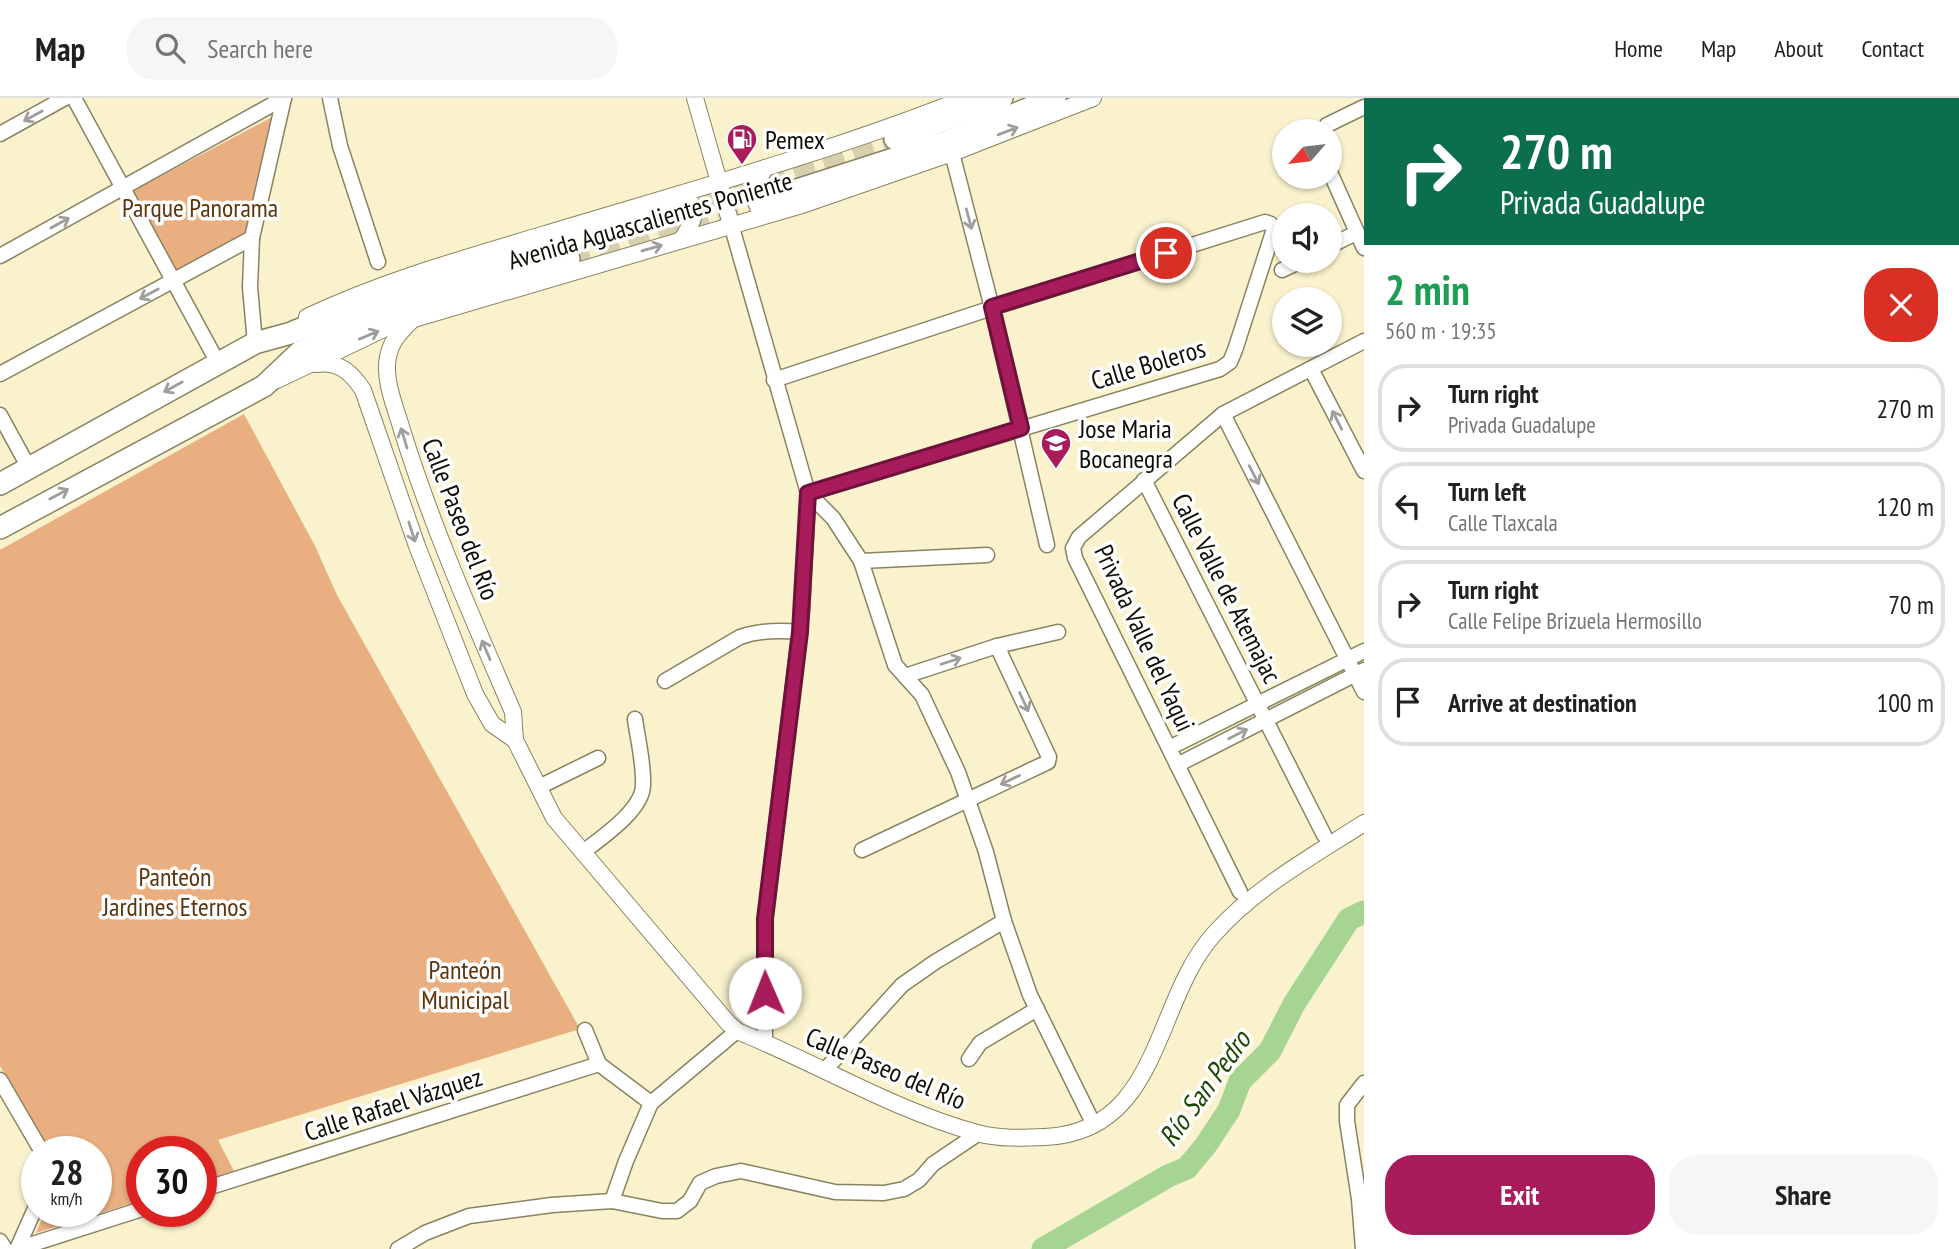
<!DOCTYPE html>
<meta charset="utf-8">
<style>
:root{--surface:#fff;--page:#f6f6f6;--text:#202124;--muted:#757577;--line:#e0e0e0;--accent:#a91c5b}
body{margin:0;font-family:"PT Sans Narrow",sans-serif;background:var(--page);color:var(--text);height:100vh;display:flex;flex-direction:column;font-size:26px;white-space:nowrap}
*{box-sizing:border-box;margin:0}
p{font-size:23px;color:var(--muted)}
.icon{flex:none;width:38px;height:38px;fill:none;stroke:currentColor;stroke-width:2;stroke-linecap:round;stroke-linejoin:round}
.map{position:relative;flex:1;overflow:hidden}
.panel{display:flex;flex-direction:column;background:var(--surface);width:595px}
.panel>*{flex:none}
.top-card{background:#0b6e4f;color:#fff;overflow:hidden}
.needle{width:46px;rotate:242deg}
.fabs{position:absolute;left:1272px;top:21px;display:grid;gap:14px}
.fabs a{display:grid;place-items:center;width:70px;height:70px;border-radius:50%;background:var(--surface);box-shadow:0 2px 5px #0004;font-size:35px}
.speed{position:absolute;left:21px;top:1038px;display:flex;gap:14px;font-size:35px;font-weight:700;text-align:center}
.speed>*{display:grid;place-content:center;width:91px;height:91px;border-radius:50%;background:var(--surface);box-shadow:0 2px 5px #0004;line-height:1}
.speed small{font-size:18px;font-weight:400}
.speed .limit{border:10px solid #d22;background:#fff;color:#111}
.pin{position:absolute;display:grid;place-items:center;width:60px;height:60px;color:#fff;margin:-30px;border:4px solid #fff;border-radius:50%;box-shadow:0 2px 7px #0007}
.me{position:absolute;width:77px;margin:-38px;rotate:359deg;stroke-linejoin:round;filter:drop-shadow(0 0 5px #0008)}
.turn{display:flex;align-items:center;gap:24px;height:147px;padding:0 21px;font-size:32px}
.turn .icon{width:91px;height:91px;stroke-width:2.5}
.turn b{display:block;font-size:49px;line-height:60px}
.round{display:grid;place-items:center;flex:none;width:74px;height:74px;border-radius:28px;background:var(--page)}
.summary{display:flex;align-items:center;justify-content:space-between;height:119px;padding:0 21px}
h1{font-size:42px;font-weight:600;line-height:52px;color:#1e9e55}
.button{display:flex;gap:14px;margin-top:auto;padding:14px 21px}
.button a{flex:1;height:80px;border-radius:28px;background:var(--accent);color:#fff;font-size:28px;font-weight:600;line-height:80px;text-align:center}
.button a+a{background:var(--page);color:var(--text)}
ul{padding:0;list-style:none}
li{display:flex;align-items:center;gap:21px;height:88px;margin:0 14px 10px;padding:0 7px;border:4px solid var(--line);border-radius:28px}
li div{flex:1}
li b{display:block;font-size:26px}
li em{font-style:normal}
header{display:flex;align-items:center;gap:42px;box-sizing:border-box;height:98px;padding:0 35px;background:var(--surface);border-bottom:2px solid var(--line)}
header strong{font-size:33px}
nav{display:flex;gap:38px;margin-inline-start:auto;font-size:24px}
.search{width:490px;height:63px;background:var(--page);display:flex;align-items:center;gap:18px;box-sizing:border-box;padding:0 24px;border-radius:28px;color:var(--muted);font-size:26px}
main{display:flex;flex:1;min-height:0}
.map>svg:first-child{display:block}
.green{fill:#eaaf81}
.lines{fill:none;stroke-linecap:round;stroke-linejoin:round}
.river{stroke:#a6d493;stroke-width:23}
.primary-tunnel{stroke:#d6d0af;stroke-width:21;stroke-dasharray:21 10;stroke-linecap:butt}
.minor-casing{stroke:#898361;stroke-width:17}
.tertiary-casing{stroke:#898361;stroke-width:18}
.primary-casing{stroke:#898361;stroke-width:24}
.minor{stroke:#fff;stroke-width:14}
.tertiary{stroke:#fff;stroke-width:16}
.primary{stroke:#fff;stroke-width:21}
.oneway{stroke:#9f9e9a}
.route-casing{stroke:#6e123b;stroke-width:18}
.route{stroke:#a91c5b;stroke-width:12}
.labels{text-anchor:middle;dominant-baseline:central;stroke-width:7;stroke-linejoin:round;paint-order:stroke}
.poi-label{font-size:26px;fill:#0f0c02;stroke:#fefefe;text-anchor:start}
.park-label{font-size:26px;fill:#5e340d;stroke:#fefefe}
.street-label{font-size:26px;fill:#0f0c02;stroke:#fefefe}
.water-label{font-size:28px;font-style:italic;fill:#1d4701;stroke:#fefefe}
</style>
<header>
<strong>Map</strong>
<div class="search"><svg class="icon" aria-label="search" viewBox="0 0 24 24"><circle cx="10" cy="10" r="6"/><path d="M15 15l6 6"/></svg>Search here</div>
<nav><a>Home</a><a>Map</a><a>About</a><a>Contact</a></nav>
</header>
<main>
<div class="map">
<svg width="1364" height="1151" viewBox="0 0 1364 1151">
<rect width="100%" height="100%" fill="#f9f2cd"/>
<g class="green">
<polygon points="274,18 247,136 172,175 131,94"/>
<polygon points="244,316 315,448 337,497 580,931 218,1042 234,1073 201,1083 201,1054 142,1054 142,1102 36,1135 45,1113 96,1113 96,1054 51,1053 0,968 0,452"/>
</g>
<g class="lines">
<polyline class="river" points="1043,1151 1168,1078 1187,1070 1206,1047 1229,1012 1240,983 1270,953 1294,906 1349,821 1364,814"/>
<g class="primary-tunnel">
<polyline points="675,109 895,41"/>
<polyline points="569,161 769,101"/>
</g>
<g class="minor-casing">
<g id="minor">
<polyline points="74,0 218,265"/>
<polyline points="330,0 340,48 378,164"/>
<polyline points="1324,33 1327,27 1364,9"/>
<polyline points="0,36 65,0"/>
<polyline points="952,55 992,210 1047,447"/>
<polyline points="1330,74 1364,150"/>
<polyline points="731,126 808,395 833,420 861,463 895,567 922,597 958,674 986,754 1004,823 1030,897 1094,1027"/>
<polyline points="1330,148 1356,135"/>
<polyline points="0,158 284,0"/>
<polyline points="1282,172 1301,163"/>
<polyline points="255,245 250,189 252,140 284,0"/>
<polyline points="1311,271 1364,373"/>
<polyline points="0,276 252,140"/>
<polyline points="1223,316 1364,594"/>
<polyline points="0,317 29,370"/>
<polyline points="1144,382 1324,737"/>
<polyline points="861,463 987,457"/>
<polyline points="905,578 997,548 1058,534"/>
<path d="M665,583L740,539C760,532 779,532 800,534"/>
<polyline points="1169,650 1364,553"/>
<polyline points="1177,667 1364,572"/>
<polyline points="539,689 598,660"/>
<polyline points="862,752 1048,664 1049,659 997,548"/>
<path d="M583,754C601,740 643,712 643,687C644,666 638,643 635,621"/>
<polyline points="1240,794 1075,460 1073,450 1079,439 1223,316 1364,243"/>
<polyline points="585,932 599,966"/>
<polyline points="765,944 765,821 802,513 808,395 1220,271 1230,264 1235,252 1274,131 1271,126 1265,124 992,210 774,282"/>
<polyline points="969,961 980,945 1037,911"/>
<polyline points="599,966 651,1005"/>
<polyline points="825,972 902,887 935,864 1004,823"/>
<polyline points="0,982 42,1054"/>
<polyline points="201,1092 599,966"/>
<polyline points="612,1103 626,1063 651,1005 737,933"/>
<polyline points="0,1143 5,1151"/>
<polyline points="17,1151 142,1111"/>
<polyline points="17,1151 37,1106"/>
<polyline points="398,1151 425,1135 469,1118 552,1107 612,1103 662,1113 677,1113 690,1103 700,1085 716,1078 741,1073 835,1094 884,1095 904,1091 919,1082 933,1066 979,1035"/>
<polyline points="1363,1151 1359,1101 1347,1023 1347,1007 1364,985"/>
</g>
</g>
<g class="tertiary-casing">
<g id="tertiary">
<polyline points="695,0 731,126"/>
<path d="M679,96C703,108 694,123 682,141"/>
<path d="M762,118C752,100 754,88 765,70"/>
<path d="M307,219C383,183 462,161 542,137C684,94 828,55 966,0"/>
<path d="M414,220C402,232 391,242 388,259C383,281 396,311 402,332C432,429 473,521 513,614L515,642L554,720L728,925L737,933C817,965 893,1012 977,1035C999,1041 1022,1040 1045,1039C1162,1034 1153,902 1215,835C1256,789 1313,758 1364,725"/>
<path d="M316,266C339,263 351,274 363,292L417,448L475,596L492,626L515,642"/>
<polyline points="277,282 390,228 805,106 952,55 1093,0"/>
</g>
</g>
<g class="primary-casing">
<g id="primary">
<polyline points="895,41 1002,0"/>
<polyline points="769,101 943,45 1055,0"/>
<polyline points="0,386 255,245 291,235 388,196 675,109"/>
<polyline points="0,430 264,288 300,254 393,212 569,161"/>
</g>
</g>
<use href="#minor" class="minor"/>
<use href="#tertiary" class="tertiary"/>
<use href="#primary" class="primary"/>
</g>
<defs><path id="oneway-shaft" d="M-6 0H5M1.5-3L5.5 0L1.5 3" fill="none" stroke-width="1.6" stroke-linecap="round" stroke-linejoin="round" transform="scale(1.75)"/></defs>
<g class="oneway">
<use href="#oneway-shaft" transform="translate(33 18) rotate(151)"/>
<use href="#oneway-shaft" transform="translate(1008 33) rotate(-21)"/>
<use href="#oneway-shaft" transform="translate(969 121) rotate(75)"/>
<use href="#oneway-shaft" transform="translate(60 125) rotate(-29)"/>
<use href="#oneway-shaft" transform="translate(652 150) rotate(-16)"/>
<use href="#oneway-shaft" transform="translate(149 196) rotate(152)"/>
<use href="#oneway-shaft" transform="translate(369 237) rotate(-23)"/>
<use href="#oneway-shaft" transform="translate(173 289) rotate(151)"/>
<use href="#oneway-shaft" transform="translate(1337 322) rotate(-117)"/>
<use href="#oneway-shaft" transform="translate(404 340) rotate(-107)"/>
<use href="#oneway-shaft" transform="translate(1254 377) rotate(63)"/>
<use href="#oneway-shaft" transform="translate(59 396) rotate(-28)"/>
<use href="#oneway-shaft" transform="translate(412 434) rotate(72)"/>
<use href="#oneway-shaft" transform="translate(486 552) rotate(-113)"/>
<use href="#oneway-shaft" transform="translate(951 563) rotate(-18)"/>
<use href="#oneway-shaft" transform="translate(1024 604) rotate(65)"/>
<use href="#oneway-shaft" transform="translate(1238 636) rotate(-27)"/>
<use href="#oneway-shaft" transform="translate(1010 682) rotate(154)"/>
</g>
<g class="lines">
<g class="route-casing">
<polyline id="route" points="765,895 765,821 800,534 808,395 1021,330 992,209 1166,155"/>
</g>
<use href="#route" class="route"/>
</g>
<defs>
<g id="fuel-pin" transform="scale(1.575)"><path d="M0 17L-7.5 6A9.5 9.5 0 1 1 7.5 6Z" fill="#a91c5b" stroke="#fefefe"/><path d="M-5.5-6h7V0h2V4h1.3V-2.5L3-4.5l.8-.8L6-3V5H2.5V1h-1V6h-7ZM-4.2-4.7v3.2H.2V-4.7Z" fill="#fff"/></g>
<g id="school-pin" transform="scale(1.575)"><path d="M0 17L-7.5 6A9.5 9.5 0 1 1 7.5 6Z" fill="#a91c5b" stroke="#fefefe"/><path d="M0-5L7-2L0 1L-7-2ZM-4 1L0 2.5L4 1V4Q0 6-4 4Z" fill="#fff"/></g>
</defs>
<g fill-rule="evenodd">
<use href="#fuel-pin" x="742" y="41"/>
<use href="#school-pin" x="1056" y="345"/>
</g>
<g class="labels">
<g class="poi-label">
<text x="765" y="41">Pemex</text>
<text x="1079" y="330">Jose Maria<tspan x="1079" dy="30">Bocanegra</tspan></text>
</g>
<g class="park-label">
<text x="200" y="109">Parque Panorama</text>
<text x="175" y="778">Panteón<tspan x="175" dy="30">Jardines Eternos</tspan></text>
<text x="465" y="871">Panteón<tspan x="465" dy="30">Municipal</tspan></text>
</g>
<g class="street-label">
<text transform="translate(650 122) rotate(-16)">Avenida Aguascalientes Poniente</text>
<text transform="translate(1148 266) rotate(-17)">Calle Boleros</text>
<text transform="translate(461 421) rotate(69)">Calle Paseo del Río</text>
<text transform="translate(1227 490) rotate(63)">Calle Valle de Atemajac</text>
<text transform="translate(1145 540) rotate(65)">Privada Valle del Yaqui</text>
<text transform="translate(886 970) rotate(23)">Calle Paseo del Río</text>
<text transform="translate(393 1006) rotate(-18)">Calle Rafael Vázquez</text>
</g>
<g class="water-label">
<text transform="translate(1204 990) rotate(-54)">Río San Pedro</text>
</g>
</g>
</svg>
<div class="fabs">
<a><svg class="needle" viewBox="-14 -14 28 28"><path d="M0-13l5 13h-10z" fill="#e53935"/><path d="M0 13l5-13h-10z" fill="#757577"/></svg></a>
<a><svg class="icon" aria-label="sound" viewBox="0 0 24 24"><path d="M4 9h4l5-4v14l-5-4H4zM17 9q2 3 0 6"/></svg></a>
<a><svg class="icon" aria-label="layers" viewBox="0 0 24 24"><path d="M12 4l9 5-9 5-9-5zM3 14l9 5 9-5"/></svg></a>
</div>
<div class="speed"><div>28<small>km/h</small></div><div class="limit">30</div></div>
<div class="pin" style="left:1166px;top:155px;background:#d93025"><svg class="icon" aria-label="arrive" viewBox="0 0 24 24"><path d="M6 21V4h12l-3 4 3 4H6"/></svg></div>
<svg class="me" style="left:765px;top:895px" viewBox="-20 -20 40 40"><circle r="19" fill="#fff"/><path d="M0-13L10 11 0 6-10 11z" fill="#a91c5b"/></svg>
</div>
<section class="panel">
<div class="top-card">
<div class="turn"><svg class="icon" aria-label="right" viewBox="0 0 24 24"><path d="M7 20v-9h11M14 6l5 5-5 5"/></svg><div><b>270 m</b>Privada Guadalupe</div></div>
</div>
<div class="summary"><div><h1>2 min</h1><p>560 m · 19:35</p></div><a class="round" style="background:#d93025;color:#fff"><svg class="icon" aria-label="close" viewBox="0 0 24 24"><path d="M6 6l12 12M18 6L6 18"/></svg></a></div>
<ul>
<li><svg class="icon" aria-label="right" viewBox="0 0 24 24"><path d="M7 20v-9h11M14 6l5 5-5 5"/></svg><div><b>Turn right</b><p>Privada Guadalupe</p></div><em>270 m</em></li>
<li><svg class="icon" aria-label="left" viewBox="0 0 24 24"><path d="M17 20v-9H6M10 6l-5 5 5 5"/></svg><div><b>Turn left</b><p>Calle Tlaxcala</p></div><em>120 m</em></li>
<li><svg class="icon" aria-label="right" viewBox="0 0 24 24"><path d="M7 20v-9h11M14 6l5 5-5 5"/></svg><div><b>Turn right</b><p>Calle Felipe Brizuela Hermosillo</p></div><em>70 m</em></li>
<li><svg class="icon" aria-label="arrive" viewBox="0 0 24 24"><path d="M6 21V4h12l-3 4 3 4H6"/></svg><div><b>Arrive at destination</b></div><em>100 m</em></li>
</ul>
<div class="button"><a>Exit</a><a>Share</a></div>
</section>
</main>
